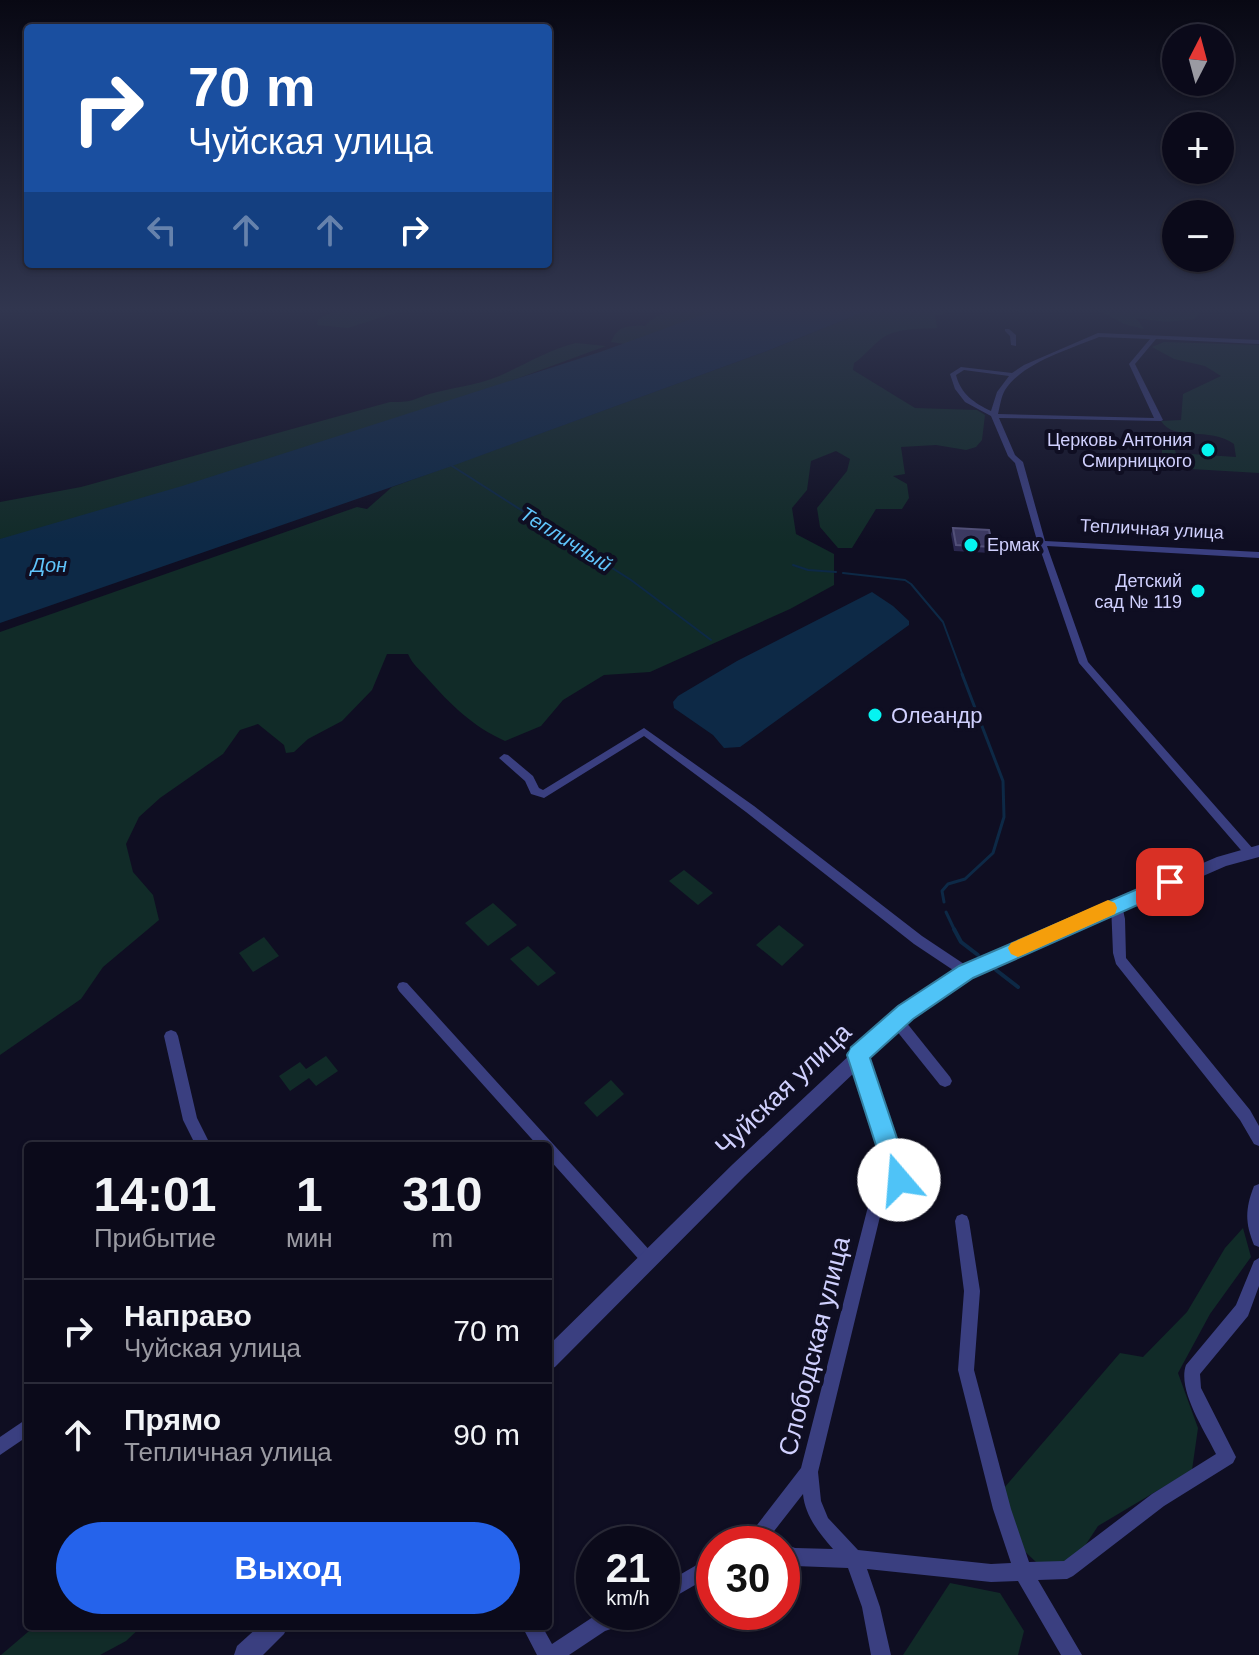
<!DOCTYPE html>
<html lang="ru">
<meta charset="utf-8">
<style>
:root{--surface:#0b0a1a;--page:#191827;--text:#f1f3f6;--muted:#9a9aa2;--line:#2b2b39;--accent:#2563eb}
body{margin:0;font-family:Arial,sans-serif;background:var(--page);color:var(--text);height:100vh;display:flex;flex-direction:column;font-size:30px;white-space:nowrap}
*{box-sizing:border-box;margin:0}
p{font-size:26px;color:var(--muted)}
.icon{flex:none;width:44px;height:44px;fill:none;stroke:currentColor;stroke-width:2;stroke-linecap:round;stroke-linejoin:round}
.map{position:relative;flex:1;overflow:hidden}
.details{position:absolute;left:24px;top:1142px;width:528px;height:488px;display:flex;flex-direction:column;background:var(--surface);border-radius:8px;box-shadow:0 2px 6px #0004,0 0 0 2px var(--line)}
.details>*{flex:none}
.top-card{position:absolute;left:24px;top:24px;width:528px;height:244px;border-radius:8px;box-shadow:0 2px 6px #0004,0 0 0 2px var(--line);background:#1a4fa0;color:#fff;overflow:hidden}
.needle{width:52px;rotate:6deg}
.fabs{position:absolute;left:1162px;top:24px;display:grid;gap:16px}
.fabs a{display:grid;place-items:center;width:72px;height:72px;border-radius:50%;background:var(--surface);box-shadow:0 2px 6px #0004,0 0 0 2px var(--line);font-size:40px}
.speed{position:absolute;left:576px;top:1526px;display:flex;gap:16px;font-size:40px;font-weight:700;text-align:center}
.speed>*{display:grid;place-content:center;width:104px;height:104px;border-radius:50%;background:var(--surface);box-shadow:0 2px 6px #0004,0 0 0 2px var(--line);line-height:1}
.speed small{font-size:20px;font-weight:400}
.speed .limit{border:12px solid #d22;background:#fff;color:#111}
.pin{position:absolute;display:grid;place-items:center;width:68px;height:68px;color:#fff;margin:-34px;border-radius:16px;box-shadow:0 4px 12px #0006}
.me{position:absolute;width:88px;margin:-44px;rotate:342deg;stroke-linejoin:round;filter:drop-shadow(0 0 6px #0008)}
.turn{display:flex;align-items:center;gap:28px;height:168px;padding:0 32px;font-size:36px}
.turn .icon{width:104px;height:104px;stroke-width:2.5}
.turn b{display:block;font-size:56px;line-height:68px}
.lanes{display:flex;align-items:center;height:76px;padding:0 32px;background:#0003;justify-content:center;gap:40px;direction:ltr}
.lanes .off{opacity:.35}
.eta{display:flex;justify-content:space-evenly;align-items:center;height:136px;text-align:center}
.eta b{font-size:48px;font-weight:800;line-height:56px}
.cta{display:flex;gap:16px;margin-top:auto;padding:16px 32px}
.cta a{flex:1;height:92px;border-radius:48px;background:var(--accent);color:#fff;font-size:32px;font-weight:800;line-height:92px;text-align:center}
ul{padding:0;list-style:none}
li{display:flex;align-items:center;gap:24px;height:104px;padding:0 32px;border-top:2px solid var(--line)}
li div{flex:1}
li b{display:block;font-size:30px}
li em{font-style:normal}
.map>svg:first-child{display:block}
.green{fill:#112b28}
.water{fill:#0d2946}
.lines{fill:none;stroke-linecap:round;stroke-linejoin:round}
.stream-far2{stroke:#0d2946;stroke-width:2}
.stream-far1{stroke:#0d2946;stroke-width:3}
.stream{stroke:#0d2946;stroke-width:4}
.minor{fill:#3a3f80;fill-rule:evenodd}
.tertiary{fill:#3a3f80;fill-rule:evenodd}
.wall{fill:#2a274f}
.building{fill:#3c3962;stroke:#53517a;stroke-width:2}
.route{fill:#4fc3f7;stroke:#337fa1;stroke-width:2}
.slow{fill:#f59e0b}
.poi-dot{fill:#05f4f1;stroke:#0f0e22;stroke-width:3}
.labels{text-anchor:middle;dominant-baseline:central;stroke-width:8;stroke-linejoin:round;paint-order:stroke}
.far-poi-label{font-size:18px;fill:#d0d0fe;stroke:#0f0e22;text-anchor:end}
.far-street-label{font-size:18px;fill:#d0d0fe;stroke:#0f0e22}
.far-water-label{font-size:20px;font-style:italic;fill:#60c5fc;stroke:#0f0e22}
.poi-label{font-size:22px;fill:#d0d0fe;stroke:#0f0e22;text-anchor:start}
.near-street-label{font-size:26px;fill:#d0d0fe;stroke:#0f0e22}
</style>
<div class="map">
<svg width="1259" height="1655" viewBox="0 0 1259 1655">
<rect width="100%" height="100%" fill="#0f0e22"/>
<g class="green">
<polygon points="335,311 401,311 348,328 317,325 318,319"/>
<path d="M717,311L624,344L611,342C617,326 628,325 645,326C662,306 693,311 717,311Z"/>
<path d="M866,311H957L935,315L937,328C920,329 898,328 884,337C873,344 865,356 854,363L853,370L915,408L977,410L985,415L982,440L976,447L966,450L936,445L901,447L905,474L893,476L907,484L909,498L902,509H876L852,548H838L820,527L817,508L847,471L850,459L836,451L811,461L807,490L792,508L796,534L834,554V585L790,609L650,672L604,675L563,700L541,726L505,741C472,726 451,705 427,678C419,669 413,665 408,654H387L372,690L342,721L308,739L294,752L286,753L284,745L258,724L240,730L223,754L160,798L139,817L126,844L133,872L153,895L159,920L103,967L81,999L0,1055V632L357,507L367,509L392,487L767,351Z"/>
<polygon points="1100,311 1201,311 1195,319 1166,322 1136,318 1144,329 1124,324"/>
<path d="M1164,342L1259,345V473L1174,468L1162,453V448H1174L1176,453L1236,457L1234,444C1209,426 1174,442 1161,421L1181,420L1183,394L1221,376L1205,366L1174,359L1152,347Z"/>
<path d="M576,343L606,346L486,390L167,492L0,541V502L81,487L390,402C416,403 415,397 437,392C461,386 485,384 508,372C531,361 551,349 576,343Z"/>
<polygon points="684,870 713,893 698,905 669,881"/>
<polygon points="493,903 517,925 488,946 465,923"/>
<polygon points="779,925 804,945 782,966 756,945"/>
<polygon points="264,937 279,956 253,972 239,953"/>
<polygon points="528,946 556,973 538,986 510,959"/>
<polygon points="326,1056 338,1071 316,1086 309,1078 290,1091 279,1076 300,1062 306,1069"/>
<polygon points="611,1080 624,1094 597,1117 584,1103"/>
<polygon points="1243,1228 1251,1257 1210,1314 1178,1373 1198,1428 1192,1470 1098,1526 1071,1567 1036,1562 1019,1546 1004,1488 1120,1353 1143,1357 1187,1312 1225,1248"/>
<polygon points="950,1583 1000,1593 1024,1631 1018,1655 903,1655"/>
<polygon points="35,1626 142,1626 126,1641 100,1655 1,1655"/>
</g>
<g class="water">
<polygon points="713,311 866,311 767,351 452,466 0,623 0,539 182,486 600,352"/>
<polygon points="872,592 893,606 909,621 909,625 740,747 724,748 713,735 674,708 673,702 678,696 737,661"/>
</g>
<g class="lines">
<g class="stream-far2">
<polyline points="449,464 631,580 711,640"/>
<polyline points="793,565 808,570 836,572"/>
<polyline points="843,573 905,580 911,584 943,622 963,676"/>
</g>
<g class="stream-far1">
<polyline points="944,902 942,891 948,884 965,879 993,853 1004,817 1003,781 962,674"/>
<polyline points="946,912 955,931"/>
</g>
<g class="stream">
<polyline points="954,929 961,942 978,955"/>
<polyline points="996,970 1018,987"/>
</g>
<g class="minor">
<polygon points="1005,329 1009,329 1016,335 1016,346 1011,345 1010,336 1005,331"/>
<path d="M1098,333L1259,340V344L1156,339L1135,364L1163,420L1161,421L999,418L1015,455L1023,462L1045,541L1259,552V558L1047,546L1088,662L1254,850L1256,853L1254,856H1246L1079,663L1036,537L1015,463L1008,456L991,416L965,402L955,389L950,374L961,367L1012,373L1024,365ZM1099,337L1150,339L1129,364L1154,418L998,414C1000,406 1001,397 1005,390C1022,363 1070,349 1099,337ZM964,370L1009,376L997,392L991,411C974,403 961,394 956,375Z"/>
<polygon points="644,728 754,806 922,936 970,968 972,972 970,976 966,977 962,976 914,944 746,812 644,736 544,798 531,794 525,781 499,758 504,754 508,755 533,776 539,788 543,790"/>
<polygon points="1117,899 1121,901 1125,919 1126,958 1250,1110 1259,1126 1259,1146 1254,1144 1240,1120 1116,964 1113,953 1111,904 1113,901"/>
<polygon points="403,982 407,983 653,1254 656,1259 653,1264 648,1267 643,1264 548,1158 548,1146 538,1146 399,991 397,987 399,983"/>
<polygon points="897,1015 902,1017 950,1077 952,1081 950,1085 945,1087 940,1085 892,1025 891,1021 892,1017"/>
<polygon points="171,1030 176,1032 178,1036 197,1118 211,1146 196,1146 183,1120 164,1036 166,1032"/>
<path d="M858,1049L863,1051L865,1055L906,1180L904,1185L885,1196L818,1472L821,1501L828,1518L858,1550L991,1564L1011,1563L993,1509L958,1370L964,1291L955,1221L957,1216L962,1214L967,1216L969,1221L980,1291L974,1370L1011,1509L1029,1562L1064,1561L1152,1494L1216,1454C1205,1431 1177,1390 1186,1365L1236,1305L1254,1261L1259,1258V1286L1248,1316L1200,1374L1201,1388L1236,1457L1233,1463L1164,1506L1073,1576L1067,1579L1038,1580L1082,1655H1061L1018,1581L991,1582L867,1569L880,1607L891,1655H871L862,1607L848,1568L795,1566L782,1561V1544H780L782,1543L795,1548L833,1549C819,1533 805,1516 803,1494L764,1544H744L747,1538L801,1468L872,1191L874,1186L891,1177L851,1055L853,1051Z"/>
<path d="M1259,1184V1247L1254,1245C1245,1223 1245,1209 1254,1186Z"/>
<polygon points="28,1418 28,1436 0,1455 0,1437"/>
<polygon points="714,1555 714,1574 662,1604 662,1585"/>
<polygon points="608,1612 643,1612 641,1619 605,1631 569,1655 537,1655 522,1626 542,1626 552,1644 593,1617"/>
</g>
<g class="tertiary">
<polygon points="1259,845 1259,857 1226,866 972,977 912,1018 745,1176 555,1367 548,1370 548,1346 733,1164 900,1008 960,967 1217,857"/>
<polygon points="259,1626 288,1626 284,1634 263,1655 234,1655 237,1646"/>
</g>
</g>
<polygon class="wall" points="953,528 993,547 991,553 954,551 951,534"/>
<polygon class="building" points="953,528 989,530 993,547 956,545"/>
<linearGradient id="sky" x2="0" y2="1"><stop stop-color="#080813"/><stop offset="0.57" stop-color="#31364f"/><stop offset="1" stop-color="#31364f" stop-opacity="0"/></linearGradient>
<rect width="1259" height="543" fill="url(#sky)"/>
<polygon class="route" points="1170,875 1176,877 1179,882 1176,888 973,978 913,1019 870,1058 911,1180 907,1189 899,1192 890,1189 847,1055 850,1048 898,1006 959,966"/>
<polygon class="slow" points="1108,900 1115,903 1117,908 1115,914 1025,954 1018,957 1011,954 1008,948 1011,943"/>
<g class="poi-dot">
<circle cx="1208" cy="450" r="8"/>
<circle cx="971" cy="545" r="8"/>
<circle cx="1198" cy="591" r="8"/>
<circle cx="875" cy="715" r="8"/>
</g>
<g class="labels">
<g class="far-poi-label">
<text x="1192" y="440">Церковь Антония<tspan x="1192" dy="21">Смирницкого</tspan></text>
<text x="987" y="545" text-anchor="start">Ермак</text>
<text x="1182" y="581">Детский<tspan x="1182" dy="21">сад № 119</tspan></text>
</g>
<g class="far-street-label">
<text transform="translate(1152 529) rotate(3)">Тепличная улица</text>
</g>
<g class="far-water-label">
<text transform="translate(566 539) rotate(32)">Тепличный</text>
<text x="49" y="565">Дон</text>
</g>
<g class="poi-label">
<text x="891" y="715">Олеандр</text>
</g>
<g class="near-street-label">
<text transform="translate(783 1089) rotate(-44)">Чуйская улица</text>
<text transform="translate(814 1346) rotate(-76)">Слободская улица</text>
</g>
</g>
</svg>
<div class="fabs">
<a><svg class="needle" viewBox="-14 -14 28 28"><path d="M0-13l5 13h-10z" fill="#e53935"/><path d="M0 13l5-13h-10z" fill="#9a9aa2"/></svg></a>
<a>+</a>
<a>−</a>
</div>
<div class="speed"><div>21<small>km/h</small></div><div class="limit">30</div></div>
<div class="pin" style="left:1170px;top:882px;background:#d93025"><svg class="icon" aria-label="arrive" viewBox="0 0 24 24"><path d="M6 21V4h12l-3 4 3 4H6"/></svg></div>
<svg class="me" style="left:899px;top:1180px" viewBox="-20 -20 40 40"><circle r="19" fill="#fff"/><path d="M0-13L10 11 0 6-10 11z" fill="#4fc3f7"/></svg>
<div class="top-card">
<div class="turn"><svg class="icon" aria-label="right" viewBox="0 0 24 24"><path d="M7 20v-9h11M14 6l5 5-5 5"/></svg><div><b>70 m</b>Чуйская улица</div></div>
<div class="lanes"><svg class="icon off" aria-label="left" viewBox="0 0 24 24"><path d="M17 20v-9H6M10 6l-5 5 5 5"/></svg><svg class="icon off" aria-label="ahead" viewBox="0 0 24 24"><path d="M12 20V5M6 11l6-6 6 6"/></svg><svg class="icon off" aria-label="ahead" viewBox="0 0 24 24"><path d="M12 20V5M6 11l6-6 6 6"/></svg><svg class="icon" aria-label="right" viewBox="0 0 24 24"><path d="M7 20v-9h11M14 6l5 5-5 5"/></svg></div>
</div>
<section class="details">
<div class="eta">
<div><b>14:01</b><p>Прибытие</p></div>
<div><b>1</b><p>мин</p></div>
<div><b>310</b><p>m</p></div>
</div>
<ul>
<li><svg class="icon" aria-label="right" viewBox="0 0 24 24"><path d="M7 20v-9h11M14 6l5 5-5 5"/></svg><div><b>Направо</b><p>Чуйская улица</p></div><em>70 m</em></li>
<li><svg class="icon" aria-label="ahead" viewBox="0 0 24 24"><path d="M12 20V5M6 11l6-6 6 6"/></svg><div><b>Прямо</b><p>Тепличная улица</p></div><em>90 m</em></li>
</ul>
<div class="cta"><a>Выход</a></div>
</section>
</div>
